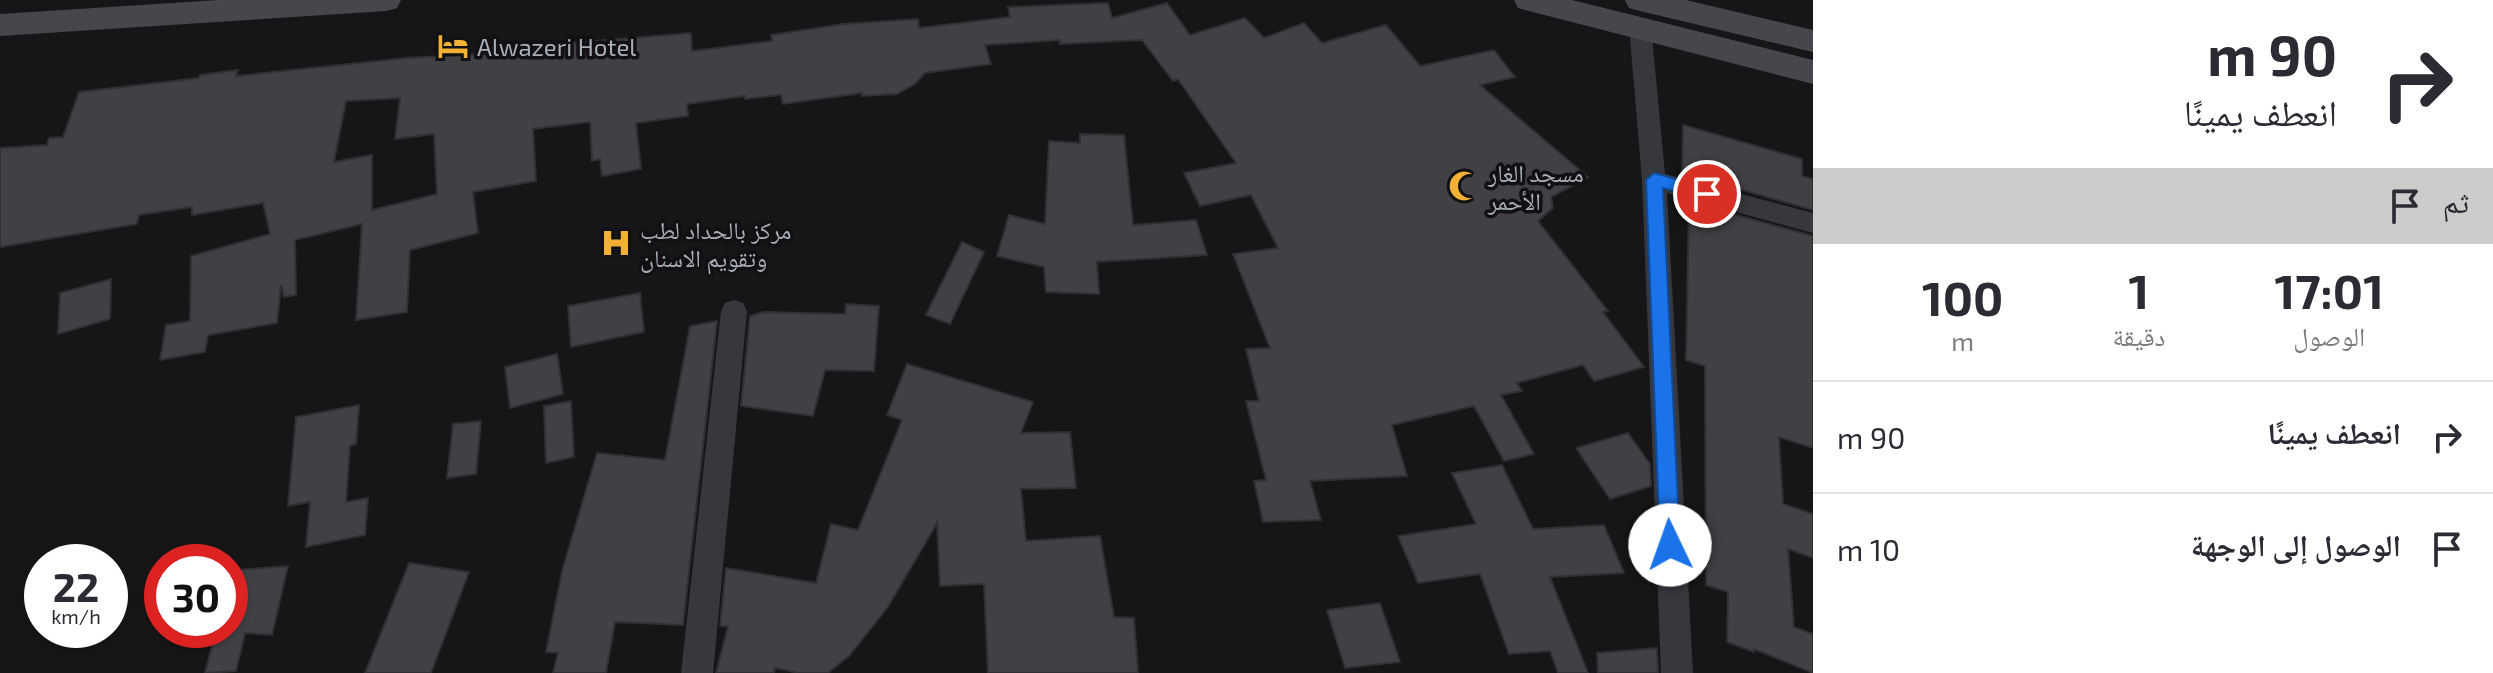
<!DOCTYPE html>
<html lang="ar">
<meta charset="utf-8">
<style>
:root{--surface:#fff;--page:#f2f2f3;--text:#2b2b33;--muted:#7c7c81;--line:#e1e1e2}
body{margin:0;font-family:"Exo 2","Noto Naskh Arabic",sans-serif;background:var(--page);color:var(--text);direction:rtl;height:100vh;display:flex;flex-direction:column;font-size:30px;white-space:nowrap}
*{box-sizing:border-box;margin:0}
p{font-size:26px;color:var(--muted)}
.icon{flex:none;width:44px;height:44px;fill:none;stroke:currentColor;stroke-width:2;stroke-linecap:round;stroke-linejoin:round}
.map{position:relative;flex:1;overflow:hidden;direction:ltr}
.side{display:flex;flex-direction:column;background:var(--surface);width:680px}
.side>*{flex:none}
.hud{background:#fff;color:var(--text);overflow:hidden}
.speed{position:absolute;left:24px;top:544px;display:flex;gap:16px;font-size:40px;font-weight:700;text-align:center}
.speed>*{display:grid;place-content:center;width:104px;height:104px;border-radius:50%;background:var(--surface);box-shadow:0 2px 6px #0004;line-height:1}
.speed small{font-size:20px;font-weight:400}
.speed .limit{border:12px solid #d22;background:#fff;color:#111}
.pin{position:absolute;display:grid;place-items:center;width:68px;height:68px;color:#fff;margin:-34px;border:4px solid #fff;border-radius:50%;box-shadow:0 2px 8px #0007}
.me{position:absolute;width:88px;margin:-44px;rotate:357deg;stroke-linejoin:round;filter:drop-shadow(0 0 6px #0008)}
.turn{display:flex;align-items:center;gap:28px;height:168px;padding:0 24px;font-size:36px}
.turn .icon{width:104px;height:104px;stroke-width:2.5}
.turn b{display:block;font-size:56px;line-height:68px}
.then{display:flex;align-items:center;height:76px;padding:0 24px;background:#0003;gap:16px;font-size:30px}
.eta{display:flex;justify-content:space-evenly;align-items:center;height:136px;text-align:center}
.eta b{font-size:48px;font-weight:700;line-height:56px}
ul{padding:0;list-style:none}
li{display:flex;align-items:center;gap:24px;height:112px;padding:0 24px;border-top:2px solid var(--line)}
li div{flex:1}
li b{display:block;font-size:30px}
li em{font-style:normal}
main{display:flex;flex:1;min-height:0}
.map>svg:first-child{display:block}
.building{fill:#404145;stroke:#303034;stroke-width:2;fill-rule:evenodd}
.lines{fill:none;stroke-linecap:round;stroke-linejoin:round}
.street{fill:#37383d;fill-rule:evenodd}
.secondary{fill:#45474d;fill-rule:evenodd}
.route{fill:#1a73e8;stroke:#114b97;stroke-width:2}
.labels{text-anchor:middle;dominant-baseline:central;stroke-width:7;stroke-linejoin:round;paint-order:stroke}
.poi-label{font-size:24px;fill:#a8adb8;stroke:#111113;text-anchor:start}
</style>
<main>
<section class="side">
<div class="hud">
<div class="turn"><svg class="icon" aria-label="right" viewBox="0 0 24 24"><path d="M7 20v-9h11M14 6l5 5-5 5"/></svg><div><b>90 m</b>انعطف يمينًا</div></div>
<div class="then">ثم<svg class="icon" aria-label="arrive" viewBox="0 0 24 24"><path d="M6 21V4h12l-3 4 3 4H6"/></svg></div>
</div>
<div class="eta">
<div><b>17:01</b><p>الوصول</p></div>
<div><b>1</b><p>دقيقة</p></div>
<div><b>100</b><p>m</p></div>
</div>
<ul>
<li><svg class="icon" aria-label="right" viewBox="0 0 24 24"><path d="M7 20v-9h11M14 6l5 5-5 5"/></svg><div><b>انعطف يمينًا</b></div><em>90 m</em></li>
<li><svg class="icon" aria-label="arrive" viewBox="0 0 24 24"><path d="M6 21V4h12l-3 4 3 4H6"/></svg><div><b>الوصول إلى الوجهة</b></div><em>10 m</em></li>
</ul>
</section>
<div class="map">
<svg width="1813" height="673" viewBox="0 0 1813 673">
<rect width="100%" height="100%" fill="#161618"/>
<g class="building">
<path d="M1108,3L1112,18L1167,3L1190,35L1245,18L1264,38L1304,23L1322,43L1386,25L1420,66L1494,50L1515,77L1480,85L1588,177L1551,197L1553,208L1538,221L1608,311L1603,312L1644,367L1594,381L1583,365L1517,383L1522,391L1501,395L1534,454L1504,461L1474,406L1392,425L1407,476L1310,481L1321,520L1263,522L1254,481L1266,480L1246,401H1259L1246,349L1270,348L1233,254L1278,248L1251,195L1200,206L1184,173L1236,163L1178,79L1173,81L1142,40L1060,44V40L985,45L991,64L925,73L915,84L897,94L862,96V93L783,104L781,95L745,99V96L687,104L688,116L636,123L641,169L602,176L600,159L592,161L590,122L533,129L536,181L473,192L478,233L410,250L407,312L356,320L362,224L295,240L296,295L284,297L281,285L277,323L208,335L205,352L160,360L166,325L190,321L191,256L270,234L263,203L192,215V207L139,215L137,224L0,247V148L47,145L49,138L63,137L79,92L199,78L200,75L238,70L236,76L406,58L534,51L535,46L691,33L692,51L772,41L771,35L843,24L918,19L919,28L1010,17L1008,7ZM400,98L395,139L434,134L437,194L372,210V155L334,162L346,101Z"/>
<polygon points="1683,125 1802,159 1802,176 1813,179 1813,210 1682,173"/>
<polygon points="1080,134 1124,135 1133,225 1196,220 1207,255 1097,262 1099,294 1046,292 1044,267 997,256 1009,215 1045,224 1049,141 1080,143"/>
<polygon points="1689,202 1813,236 1813,448 1779,437 1783,504 1813,514 1813,558 1788,549 1794,627 1813,634 1813,673 1754,649 1754,652 1727,642 1728,592 1706,585 1705,366 1686,360"/>
<polygon points="962,242 984,252 950,324 926,315"/>
<polygon points="111,279 110,319 58,334 60,293"/>
<polygon points="640,293 644,332 571,347 568,306"/>
<polygon points="846,304 879,306 874,371 825,370 813,416 741,406 750,316 764,312 845,314"/>
<polygon points="717,321 683,625 615,622 606,673 553,673 558,653 546,652 562,571 597,453 665,460 690,326"/>
<polygon points="557,354 563,394 510,408 505,367"/>
<polygon points="907,364 1033,402 1021,433 1070,432 1076,488 1021,489 1026,541 1100,536 1114,617 1134,618 1138,673 988,673 984,584 940,586 937,523 888,607 849,656 828,673 799,673 775,668 774,673 716,673 728,626 720,626 726,568 816,583 831,524 858,530 902,420 887,415"/>
<polygon points="571,401 574,457 546,463 544,406"/>
<polygon points="359,405 356,444 350,446 346,502 368,498 365,535 306,547 310,502 288,506 296,417"/>
<polygon points="481,421 476,474 447,478 453,424"/>
<polygon points="1628,433 1650,464 1651,486 1610,499 1576,448"/>
<polygon points="1502,465 1533,529 1604,525 1624,573 1550,577 1588,673 1558,673 1550,651 1509,654 1480,574 1418,583 1398,536 1476,524 1452,473"/>
<polygon points="409,563 469,572 431,673 365,673"/>
<polygon points="288,566 272,635 245,633 236,671 205,673 216,630 230,630 230,589 235,570"/>
<polygon points="1380,603 1400,662 1345,668 1327,610"/>
<polygon points="1657,648 1658,673 1598,673 1597,653"/>
</g>
<g class="lines">
<g class="street">
<polygon points="1640,18 1648,21 1651,26 1665,174 1813,213 1813,233 1667,193 1693,673 1661,673 1642,180 1629,26 1632,21"/>
<polygon points="734,300 743,303 747,311 713,673 681,673 721,311 725,303"/>
</g>
<g class="secondary">
<polygon points="219,0 401,0 397,8 386,11 0,36 0,14"/>
<polygon points="1514,0 1572,0 1813,60 1813,84 1529,11 1518,8"/>
<polygon points="1625,0 1686,0 1813,30 1813,52 1640,11 1629,8"/>
</g>
</g>
<polygon class="route" points="1654,173 1713,189 1716,194 1707,200 1663,188 1680,545 1677,552 1670,555 1663,552 1660,545 1646,180"/>
<defs>
<g id="hotel-bare" transform="scale(2.4)"><path d="M-6-4.5h1.5V1H6V5H4.5V3h-9V5H-6ZM-4 0a1.8 1.8 0 1 1 3.6 0ZM.5 0V-2.5h3Q6-2.5 6 0Z" fill="#f2b134" stroke="#111113" stroke-width="2.5" paint-order="stroke"/></g>
<g id="mosque-bare" transform="scale(2.4)"><path d="M3.5-4.9A6 6 0 1 0 3.5 4.9A5 5 0 1 1 3.5-4.9Z" fill="#f2b134" stroke="#111113" stroke-width="2.5" paint-order="stroke"/></g>
<g id="hospital-bare" transform="scale(2.4)"><path d="M-5-5h3v3.5h4V-5h3V5h-3V1.5h-4V5h-3Z" fill="#f2b134" stroke="#111113" stroke-width="2.5" paint-order="stroke"/></g>
</defs>
<g fill-rule="evenodd">
<use href="#hotel-bare" x="453" y="46"/>
<use href="#mosque-bare" x="1464" y="186"/>
<use href="#hospital-bare" x="616" y="243"/>
</g>
<g class="labels">
<g class="poi-label">
<text x="477" y="46">Alwazeri Hotel</text>
<text x="1488" y="172">مسجد الغار<tspan x="1488" dy="28">الأحمر</tspan></text>
<text x="640" y="229">مركز بالحداد لطب<tspan x="640" dy="28">وتقويم الاسنان</tspan></text>
</g>
</g>
</svg>
<div class="speed"><div>22<small>km/h</small></div><div class="limit">30</div></div>
<div class="pin" style="left:1707px;top:194px;background:#d93025"><svg class="icon" aria-label="arrive" viewBox="0 0 24 24"><path d="M6 21V4h12l-3 4 3 4H6"/></svg></div>
<svg class="me" style="left:1670px;top:545px" viewBox="-20 -20 40 40"><circle r="19" fill="#fff"/><path d="M0-13L10 11 0 6-10 11z" fill="#1a73e8"/></svg>
</div>
</main>
